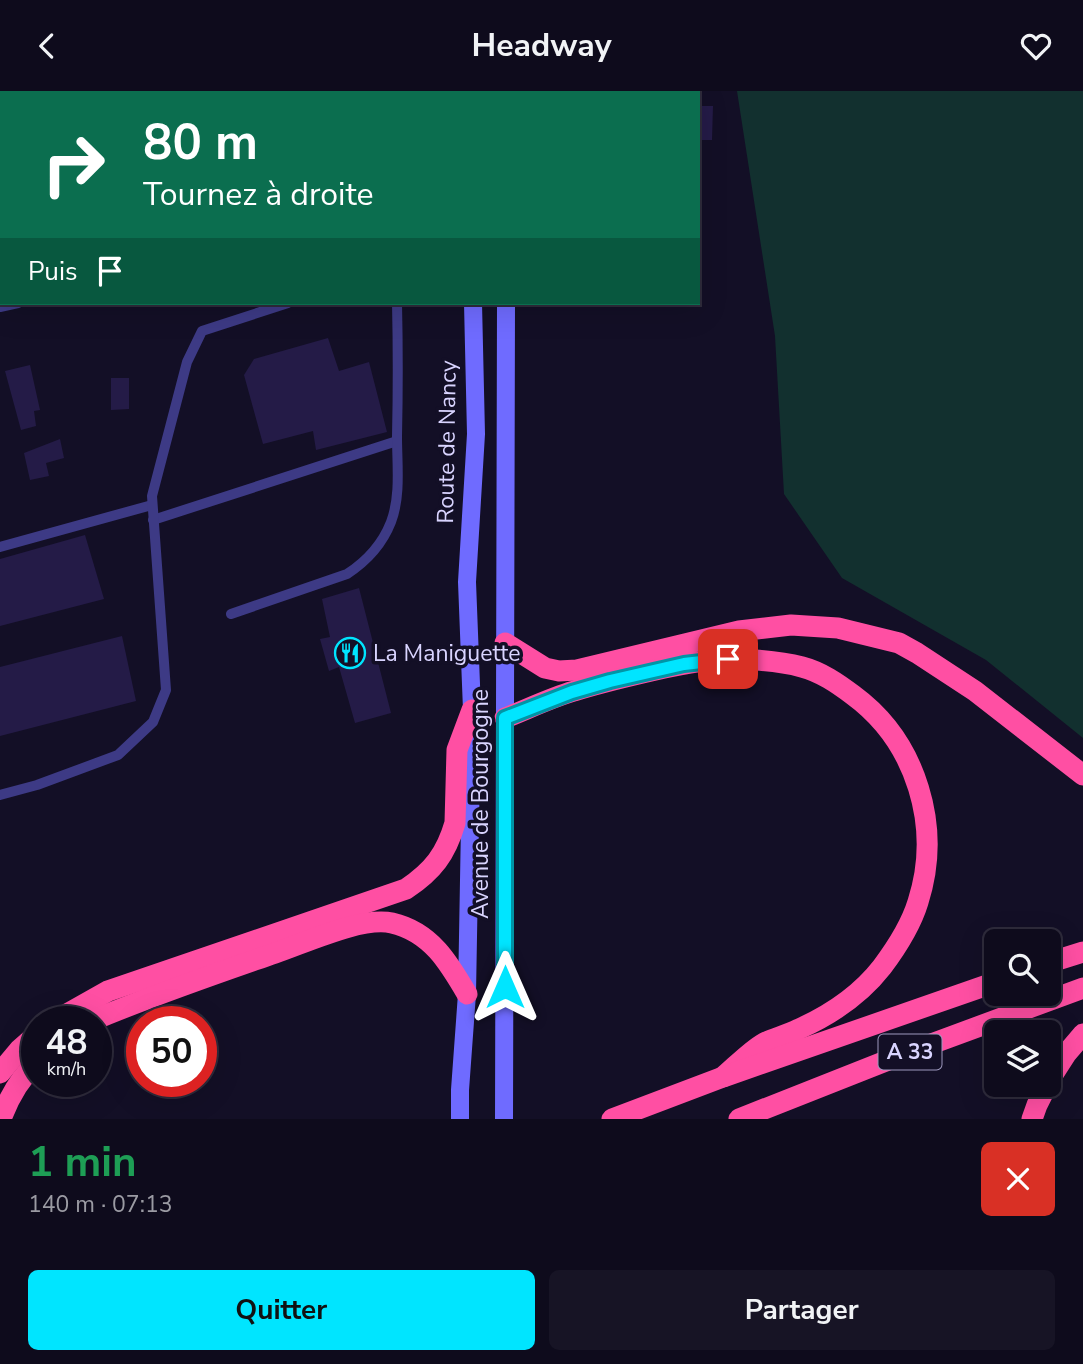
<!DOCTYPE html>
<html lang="fr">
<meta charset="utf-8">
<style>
:root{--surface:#0e0b1c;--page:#171425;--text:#f1f3f6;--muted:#9b9ba3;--line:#2e2b3b;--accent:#00e5ff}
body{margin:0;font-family:"Nunito Sans",sans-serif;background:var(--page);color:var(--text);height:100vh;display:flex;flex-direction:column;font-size:26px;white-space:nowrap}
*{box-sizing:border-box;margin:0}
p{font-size:23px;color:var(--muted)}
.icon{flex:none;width:38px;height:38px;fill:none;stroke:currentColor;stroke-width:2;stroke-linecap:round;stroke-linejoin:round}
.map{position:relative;height:1028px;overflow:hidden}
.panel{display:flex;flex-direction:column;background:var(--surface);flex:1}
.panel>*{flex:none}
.hud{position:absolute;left:0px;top:0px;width:700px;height:214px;box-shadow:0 7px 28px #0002,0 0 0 2px var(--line);background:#0b6e4f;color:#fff;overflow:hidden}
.controls{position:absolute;left:984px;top:838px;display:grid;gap:14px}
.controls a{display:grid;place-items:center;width:77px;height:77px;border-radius:10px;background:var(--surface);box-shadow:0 7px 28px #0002,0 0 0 2px var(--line);font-size:35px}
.speed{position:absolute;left:21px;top:915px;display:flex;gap:14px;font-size:35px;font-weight:700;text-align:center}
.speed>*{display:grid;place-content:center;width:91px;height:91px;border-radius:50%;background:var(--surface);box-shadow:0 7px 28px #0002,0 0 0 2px var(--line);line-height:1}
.speed small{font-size:18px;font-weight:400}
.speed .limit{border:10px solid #d22;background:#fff;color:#111}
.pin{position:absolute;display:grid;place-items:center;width:60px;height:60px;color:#fff;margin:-30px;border-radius:14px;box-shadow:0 4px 10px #0006}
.me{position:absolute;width:77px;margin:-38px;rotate:0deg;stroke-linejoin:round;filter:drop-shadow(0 0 5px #0008)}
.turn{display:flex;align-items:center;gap:24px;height:147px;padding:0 28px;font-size:32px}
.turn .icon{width:91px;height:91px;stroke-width:2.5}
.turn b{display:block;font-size:49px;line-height:60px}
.then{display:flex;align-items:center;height:66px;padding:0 28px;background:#0003;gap:14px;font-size:26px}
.round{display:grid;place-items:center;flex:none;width:74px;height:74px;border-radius:10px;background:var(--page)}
.summary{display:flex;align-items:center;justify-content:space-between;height:119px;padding:0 28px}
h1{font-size:42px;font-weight:700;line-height:52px;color:#1e9e55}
.cta{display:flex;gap:14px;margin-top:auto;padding:14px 28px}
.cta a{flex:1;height:80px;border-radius:10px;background:var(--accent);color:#111;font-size:28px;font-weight:700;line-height:80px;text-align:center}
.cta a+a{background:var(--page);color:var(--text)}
header{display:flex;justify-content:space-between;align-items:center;height:91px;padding:0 28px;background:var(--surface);font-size:32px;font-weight:700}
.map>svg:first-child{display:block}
.green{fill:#12302f}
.building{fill:#241b47}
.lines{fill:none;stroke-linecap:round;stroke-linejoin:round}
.service{stroke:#3d3a85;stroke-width:10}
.minor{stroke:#3d3a85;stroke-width:18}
.secondary{stroke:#6f6bff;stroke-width:18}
.motorway{stroke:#ff4fa3;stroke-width:21}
.route-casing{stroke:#0095a6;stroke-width:18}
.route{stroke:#00e5ff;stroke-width:12}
.labels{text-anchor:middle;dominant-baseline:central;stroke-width:7;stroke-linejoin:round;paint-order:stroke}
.shield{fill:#130f26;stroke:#9e99be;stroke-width:2}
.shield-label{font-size:21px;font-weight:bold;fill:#d9d4ff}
.street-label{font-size:23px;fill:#d9d4ff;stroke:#130f26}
.poi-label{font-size:23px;fill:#d9d4ff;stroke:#130f26;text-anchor:start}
</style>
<header><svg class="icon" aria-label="back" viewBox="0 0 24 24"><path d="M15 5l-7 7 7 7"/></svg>Headway<svg class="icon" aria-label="heart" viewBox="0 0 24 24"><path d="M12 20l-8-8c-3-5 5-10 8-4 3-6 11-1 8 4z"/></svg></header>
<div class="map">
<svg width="1083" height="1028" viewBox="0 0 1083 1028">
<rect width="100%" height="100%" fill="#130f26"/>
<polygon class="green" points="737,0 1083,0 1083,647 986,569 842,487 784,403 775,245"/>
<g class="building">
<polygon points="698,15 713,15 712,49 698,49"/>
<polygon points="328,247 339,280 369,271 387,341 316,359 313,340 263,353 244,284 254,268"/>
<polygon points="30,274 40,319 34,320 36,335 21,339 5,280"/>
<polygon points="111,287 129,287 129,318 111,319"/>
<polygon points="60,348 64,367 46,372 49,385 30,389 24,362"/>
<polygon points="85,444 104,508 0,535 0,468"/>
<polygon points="359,497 391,622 355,632 339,576 329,580 320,548 330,546 322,508"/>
<polygon points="122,545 136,610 0,645 0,576"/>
</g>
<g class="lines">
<g class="service">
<polyline points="0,216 18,212"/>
<polyline points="153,429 397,350"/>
<polyline points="0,456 152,414"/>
<path d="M231,523L347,483C367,470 382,454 391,431C401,405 397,373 397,346C398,301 398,256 397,212"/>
<polyline points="0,704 37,694 118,664 153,631 166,599 152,405 187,271 202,240 288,212"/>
</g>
<polyline class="minor" points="143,0 143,2"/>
<g class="secondary">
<polyline points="469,0 469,2"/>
<polyline points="500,0 500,2"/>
<polyline points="460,1028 460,999 467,903 472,619 467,491 476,343 473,212"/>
<polyline points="504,1028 506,212"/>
</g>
<g class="motorway">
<polyline points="505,552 545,577 559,580 577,579 739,540 791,534 838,537 899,552 917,562 975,600 1083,684"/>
<path d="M505,627C528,618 550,607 574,600C599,592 625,586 651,580C686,572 719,566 755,569C771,570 787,572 802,576C821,581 837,592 853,604C917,651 942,736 918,811C911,834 897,856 882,876C861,903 830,924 799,938C787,944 775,947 764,952C750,960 736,975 723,986"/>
<polyline points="1048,872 1083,861"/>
<path d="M53,931L108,900L406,798C433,780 446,763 455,732L457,659L472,619"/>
<path d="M89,931C150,905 212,884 275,862C305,852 362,825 392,832C431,841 449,872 467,903"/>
<polyline points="0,982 20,958 37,943"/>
<polyline points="1048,991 1066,963 1083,943"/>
<path d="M1,1028C9,1006 20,987 37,971"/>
<polyline points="612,1028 723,986 996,891"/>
<polyline points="739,1028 896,966 1083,897"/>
<polyline points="1032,1028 1037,1014 1047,994"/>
</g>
</g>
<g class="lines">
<g class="route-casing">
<polyline id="route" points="505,896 505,627 572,601 610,590 684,573 728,568"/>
</g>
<use href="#route" class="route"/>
</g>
<defs>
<g id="restaurant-ring" transform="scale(1.575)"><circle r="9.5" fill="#130f26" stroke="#00e5ff" stroke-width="1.5"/><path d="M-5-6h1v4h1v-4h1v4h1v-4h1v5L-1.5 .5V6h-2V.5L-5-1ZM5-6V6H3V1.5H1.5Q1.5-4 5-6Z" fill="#00e5ff"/></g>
</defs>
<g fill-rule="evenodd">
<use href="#restaurant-ring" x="350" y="562"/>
</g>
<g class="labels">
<rect class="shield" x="878.5" y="943.5" width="63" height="35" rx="5"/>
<g class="shield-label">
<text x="910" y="961">A 33</text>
</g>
<g class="street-label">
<text transform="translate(447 351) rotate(-89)">Route de Nancy</text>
<text transform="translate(480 713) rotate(-90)">Avenue de Bourgogne</text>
</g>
<g class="poi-label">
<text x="373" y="562">La Maniguette</text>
</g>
</g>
</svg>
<div class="controls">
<a><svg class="icon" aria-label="search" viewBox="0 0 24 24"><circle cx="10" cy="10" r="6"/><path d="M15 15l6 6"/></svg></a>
<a><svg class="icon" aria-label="layers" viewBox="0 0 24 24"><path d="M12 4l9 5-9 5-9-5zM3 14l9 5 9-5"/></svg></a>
</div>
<div class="speed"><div>48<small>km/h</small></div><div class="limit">50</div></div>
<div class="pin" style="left:728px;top:568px;background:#d93025"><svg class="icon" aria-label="arrive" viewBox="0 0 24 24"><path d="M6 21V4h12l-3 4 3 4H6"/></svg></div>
<svg class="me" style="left:505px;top:896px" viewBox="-20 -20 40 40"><path d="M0-17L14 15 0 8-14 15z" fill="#00e5ff" stroke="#fff" stroke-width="4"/></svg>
<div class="hud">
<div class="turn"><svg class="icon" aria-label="right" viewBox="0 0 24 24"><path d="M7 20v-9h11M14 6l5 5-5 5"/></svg><div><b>80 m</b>Tournez à droite</div></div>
<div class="then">Puis<svg class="icon" aria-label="arrive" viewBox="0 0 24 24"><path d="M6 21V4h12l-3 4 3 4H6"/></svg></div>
</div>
</div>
<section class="panel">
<div class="summary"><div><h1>1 min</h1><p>140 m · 07:13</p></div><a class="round" style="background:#d93025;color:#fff"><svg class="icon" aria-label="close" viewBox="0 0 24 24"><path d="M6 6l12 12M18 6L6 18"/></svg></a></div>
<div class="cta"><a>Quitter</a><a>Partager</a></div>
</section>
